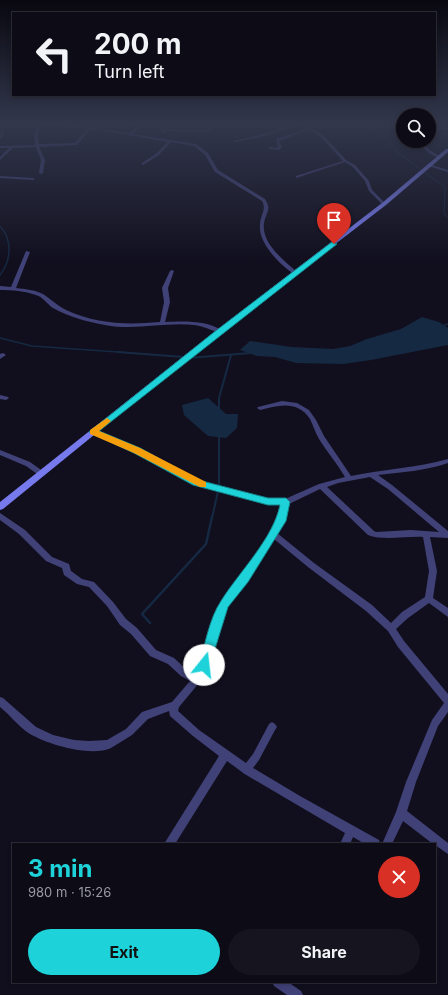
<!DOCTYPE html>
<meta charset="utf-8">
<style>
:root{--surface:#0d0b16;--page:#16141f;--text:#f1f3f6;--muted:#9a9ba1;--line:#2d2b35;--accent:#1ed2d9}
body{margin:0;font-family:Inter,sans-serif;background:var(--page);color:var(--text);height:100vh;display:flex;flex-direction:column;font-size:15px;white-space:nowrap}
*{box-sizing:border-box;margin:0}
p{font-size:13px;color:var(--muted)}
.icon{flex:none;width:22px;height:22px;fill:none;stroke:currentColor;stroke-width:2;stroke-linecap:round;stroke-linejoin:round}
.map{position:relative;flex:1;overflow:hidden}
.panel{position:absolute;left:12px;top:843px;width:424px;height:140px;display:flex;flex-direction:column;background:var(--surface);border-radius:0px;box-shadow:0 2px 6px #0003,0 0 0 1px var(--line)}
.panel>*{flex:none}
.hud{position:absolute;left:12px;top:12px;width:424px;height:84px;border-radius:0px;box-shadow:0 2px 6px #0003,0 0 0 1px var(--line);background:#0d0b16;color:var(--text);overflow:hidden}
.fabs{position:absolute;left:396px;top:108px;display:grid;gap:8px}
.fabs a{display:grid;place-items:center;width:40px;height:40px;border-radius:50%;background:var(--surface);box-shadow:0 2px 6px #0003,0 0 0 1px var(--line);font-size:20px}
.pin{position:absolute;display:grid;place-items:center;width:34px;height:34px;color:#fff;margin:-41px -17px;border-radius:50% 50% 50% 0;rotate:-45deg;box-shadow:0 0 4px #0007}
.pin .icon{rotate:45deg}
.me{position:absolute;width:44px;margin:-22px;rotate:16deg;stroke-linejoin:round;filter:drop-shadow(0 0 3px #0008)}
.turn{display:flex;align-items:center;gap:14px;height:84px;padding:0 16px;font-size:18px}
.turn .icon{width:52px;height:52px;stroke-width:2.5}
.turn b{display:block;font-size:28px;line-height:34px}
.round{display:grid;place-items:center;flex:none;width:42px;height:42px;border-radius:21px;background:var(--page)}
.overview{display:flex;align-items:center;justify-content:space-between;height:68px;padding:0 16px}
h1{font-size:24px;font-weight:700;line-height:30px;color:var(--accent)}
.primary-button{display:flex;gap:8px;margin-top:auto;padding:8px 16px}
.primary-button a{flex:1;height:46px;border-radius:24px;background:var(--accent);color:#111;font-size:16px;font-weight:700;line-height:46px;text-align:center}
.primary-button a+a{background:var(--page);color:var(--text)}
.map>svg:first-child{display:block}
.water{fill:#152942}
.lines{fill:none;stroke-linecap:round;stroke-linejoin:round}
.stream-far3{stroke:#152942;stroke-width:1}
.stream-far2{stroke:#152942;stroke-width:1.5}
.stream-far1{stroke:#152942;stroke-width:2}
.stream{stroke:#152942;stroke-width:2.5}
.minor{fill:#404177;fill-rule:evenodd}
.secondary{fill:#767aec;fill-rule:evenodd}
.route{fill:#1ed2d9;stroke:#14888d}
.slow{fill:#f59e0b}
</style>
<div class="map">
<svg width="448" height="995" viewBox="0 0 448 995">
<rect width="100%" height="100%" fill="#110f1e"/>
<g class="water">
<polygon points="422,317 439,322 448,328 448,345 371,360 343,364 296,363 275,357 257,356 240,350 250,341 292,347 333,349 350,346 367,339 401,329"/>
<polygon points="208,398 226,414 238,414 237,428 226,438 208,436 184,415 182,405"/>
</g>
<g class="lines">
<polyline class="stream-far3" points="356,122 387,139 397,152 445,187 444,214 448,218"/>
<g class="stream-far2">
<path d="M0,226C13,240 11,261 0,275"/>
<polyline points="442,326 448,324"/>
<polyline points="0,338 32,346 132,353"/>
<polyline points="248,353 251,353"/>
</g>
<g class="stream-far1">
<polyline points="118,352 183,357"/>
<polyline points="188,358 251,353"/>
<polyline points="219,410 219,398 231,355"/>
<polyline points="212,518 219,487 219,435"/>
</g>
<polyline class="stream" points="150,623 142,614 206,544 212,517"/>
<g class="minor">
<path d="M17,122C54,122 92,127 130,133L135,127L128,125L129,123L139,127L133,134L196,144L208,153L218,170L265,199C272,210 266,212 264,223C261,244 285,261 298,273L294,274C280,265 258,243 260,225C260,215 267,210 262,201L215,172L205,155L194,146L171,142L159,155L143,165L141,164L142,163L157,153L167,142L94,129L89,131L77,145L39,147L45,160L43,173L41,174L39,173L41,160L36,147L13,148L0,160V157L9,148H0V146L35,145L34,133L38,125ZM42,125L89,129H87L75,143L39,144L38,133Z"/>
<polygon points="161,122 165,122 163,129 207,130 197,122 201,122 213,131 211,132 164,131 166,133 164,134 159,130"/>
<polygon points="296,122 300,122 323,135 346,160 355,165 369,181 372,190 385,203 385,205 383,205 369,191 365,181 353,167 345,162 296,178 296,176 343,161 321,137 309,130 279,141 282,147 279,150 269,149 269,147 277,148 278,147 276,139 306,129 300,125 261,137 235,142 233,141 259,135 297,124"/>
<polygon points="448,127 448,129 429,130 429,128"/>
<polygon points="1,130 4,131 2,138 0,139"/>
<polygon points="416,141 420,141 431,151 441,157 438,158 429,153"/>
<polygon points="429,164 448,170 448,172 428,166 427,165"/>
<polygon points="0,176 33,178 35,179 33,180 0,178"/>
<path d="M26,251L30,252L16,288C25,289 35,290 43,294C51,299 56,305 66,310C97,324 126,325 160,322L164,302L162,288L170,271L172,270L174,271L168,288L170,302L165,322C183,321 207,320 223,331L220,333C211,330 203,326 194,325C164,322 135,331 105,325C88,322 69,317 53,308C47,304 43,297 36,295C25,291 12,290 0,290V286L11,287Z"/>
<polygon points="3,353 6,355 0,359 0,354"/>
<polygon points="0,395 8,397 9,398 6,400 0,399"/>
<path d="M282,401L297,403L309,410L316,420L324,436L351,476C383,469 417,468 448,459V463C425,471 402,472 378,475L392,485L448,531V538L430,537L437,571L433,598L448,608V617L429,603L408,618L396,629L404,641L448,694V712L438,726L416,782L407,811L448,843V854L435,845V844H433L403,821L392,844H382L396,812L406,782L432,720L444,703L398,647L388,631L366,611L308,567L274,539L247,581L227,607L219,628L207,668L199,683L179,707L178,711L199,730L246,763L253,754L269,724L272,722L275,724L277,727L275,730L259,760L253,768L300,796L379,840L380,844H365L353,837L350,844H340L345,833L243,773L242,772L227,761L175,844H164L219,756L193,736L170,716L169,711L148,719L132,735L111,748C91,757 49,745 30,734C19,727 10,715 0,707V697L3,698L36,727L53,735L74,740L89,741L107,740L126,729L142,712L172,702L190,681L181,676L168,664L150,656L131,634L120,625L107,606L89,587L77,584L64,575L62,568L46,561L19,534L0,520V513L25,530L52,557L69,564L71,571L82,579L94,582L113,602L126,619L137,628L156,650L174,658L187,670L194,674L200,664L211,628L221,603L241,577L269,534V531L271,530L279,518L282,504H268L194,484L135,452L91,434L90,432L93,430H95L139,448L198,480L268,498L285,499L319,484L345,477C337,463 327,452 319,439C315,432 313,425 310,419C298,400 278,405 260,410L257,408L258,407ZM370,477L388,489L439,532L411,530L376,532L374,531L327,487L338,483ZM320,489L368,535C383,541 407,536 423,537L429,571L425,597L402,612L391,623L372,605L314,563L277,533L286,519L289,504Z"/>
<polygon points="0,450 30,462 44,472 45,474 44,476 40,476 26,466 0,455"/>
<polygon points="272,982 288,982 301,991 303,995 287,995 274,986"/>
</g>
<polygon class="secondary" points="446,149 448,149 448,152 386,205 217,335 3,509 0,510 0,502 213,333 382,203"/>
</g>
<linearGradient id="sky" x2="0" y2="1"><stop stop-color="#090810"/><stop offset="0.47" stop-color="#32374c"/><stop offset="1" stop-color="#32374c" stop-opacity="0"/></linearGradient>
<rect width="448" height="262" fill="url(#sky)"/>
<path class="route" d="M332,242L337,244L99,431L140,448L198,480L268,498H286L290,502L286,521L248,582L228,607L210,665L208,669L204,670L200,669L199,665C205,645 209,619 221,601C239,572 273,539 280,505H268L193,485L134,453L89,432L213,333Z"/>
<polygon class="slow" points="107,418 111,421 99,431 140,448 206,482 206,487 200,487 134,453 90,434 90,430"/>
</svg>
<div class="fabs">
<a><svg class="icon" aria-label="search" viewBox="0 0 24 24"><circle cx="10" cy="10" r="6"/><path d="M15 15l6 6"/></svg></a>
</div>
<div class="pin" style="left:334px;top:244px;background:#d93025"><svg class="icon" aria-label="arrive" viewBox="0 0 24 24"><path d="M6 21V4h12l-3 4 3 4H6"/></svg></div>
<svg class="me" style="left:204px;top:665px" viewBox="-20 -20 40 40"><circle r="19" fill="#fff"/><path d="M0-13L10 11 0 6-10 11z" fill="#1ed2d9"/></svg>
<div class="hud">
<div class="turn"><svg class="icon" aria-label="left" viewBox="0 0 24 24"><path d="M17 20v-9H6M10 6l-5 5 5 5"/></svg><div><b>200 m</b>Turn left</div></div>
</div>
<section class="panel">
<div class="overview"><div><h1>3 min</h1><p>980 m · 15:26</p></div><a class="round" style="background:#d93025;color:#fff"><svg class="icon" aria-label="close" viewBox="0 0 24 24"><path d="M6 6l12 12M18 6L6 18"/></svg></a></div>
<div class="primary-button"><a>Exit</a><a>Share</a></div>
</section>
</div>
